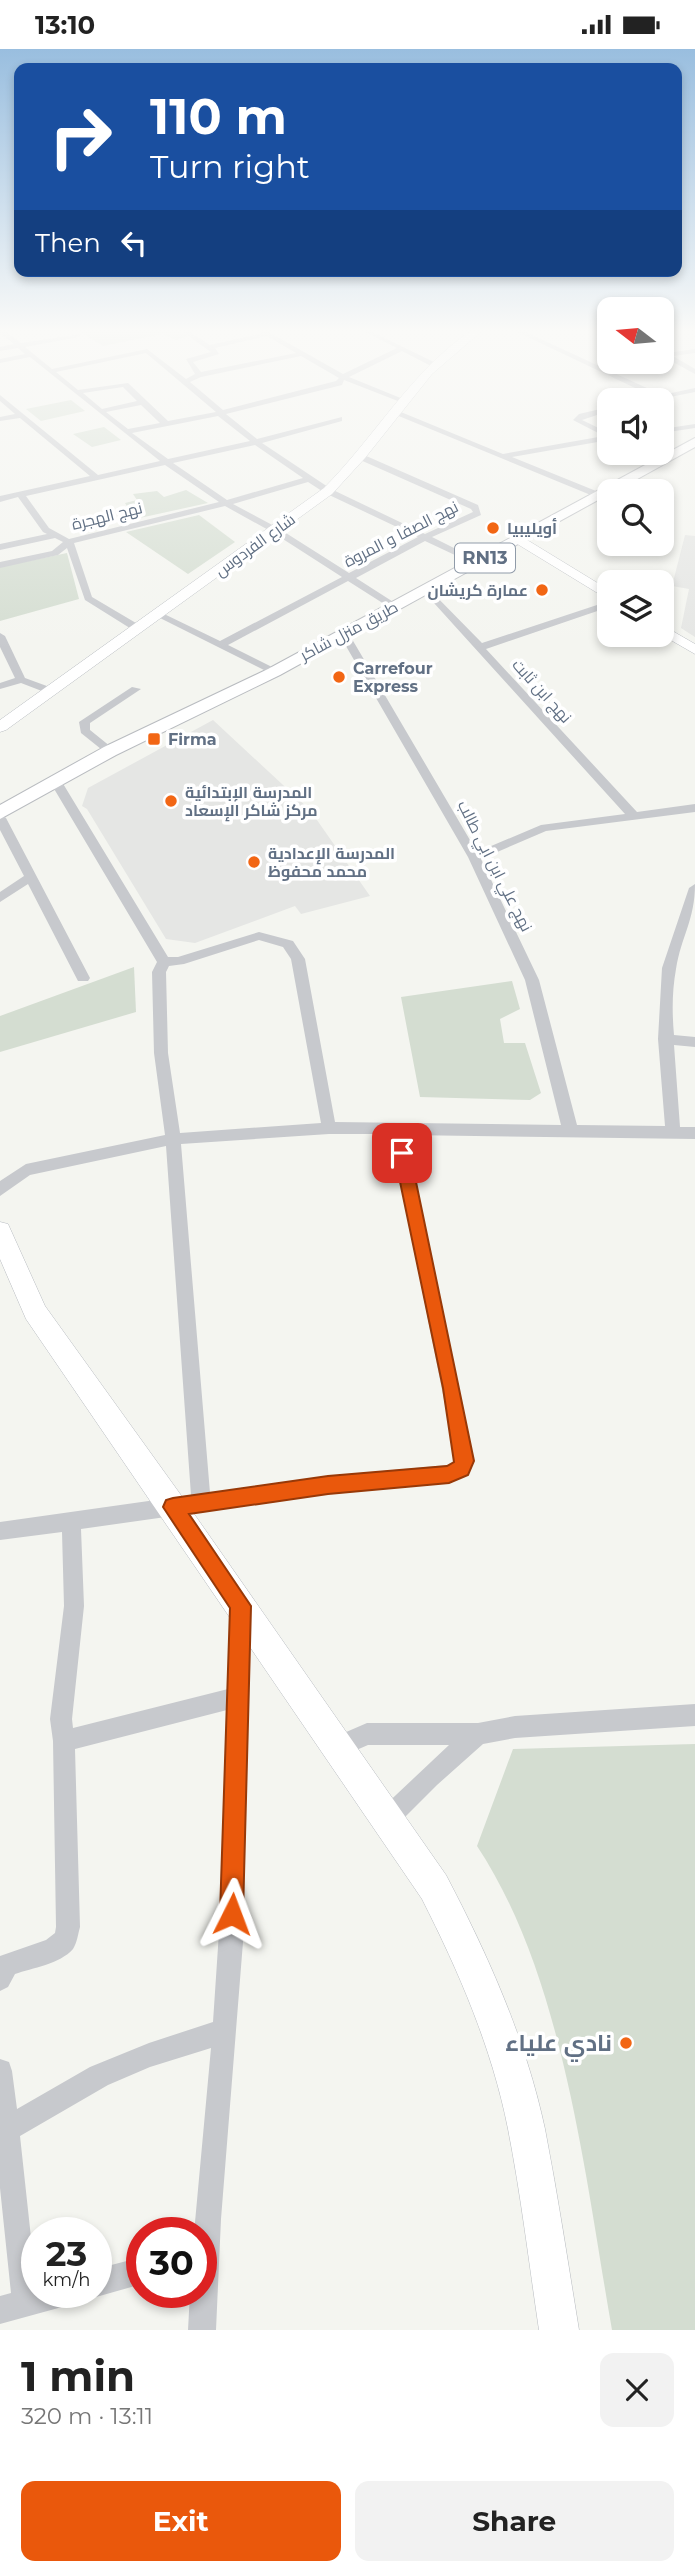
<!DOCTYPE html>
<meta charset="utf-8">
<style>
:root{--surface:#fff;--page:#f2f2f2;--text:#222;--muted:#767676;--accent:#ea580c}
body{margin:0;font-family:Montserrat,Cairo,sans-serif;background:var(--page);color:var(--text);height:100vh;display:flex;flex-direction:column;font-size:26px;white-space:nowrap}
*{box-sizing:border-box;margin:0}
p{font-size:23px;color:var(--muted)}
.icon{flex:none;width:38px;height:38px;fill:none;stroke:currentColor;stroke-width:2;stroke-linecap:round;stroke-linejoin:round}
.map{position:relative;height:2281px;overflow:hidden}
.sheet{display:flex;flex-direction:column;background:var(--surface);flex:1}
.sheet>*{flex:none}
.hud{position:absolute;left:14px;top:14px;width:668px;height:214px;border-radius:14px;box-shadow:0 4px 10px #0003;background:#1a4fa0;color:#fff;overflow:hidden}
.needle{width:46px;rotate:286deg}
.buttons{position:absolute;left:597px;top:248px;display:grid;gap:14px}
.buttons a{display:grid;place-items:center;width:77px;height:77px;border-radius:14px;background:var(--surface);box-shadow:0 4px 10px #0003;font-size:35px}
.speed{position:absolute;left:21px;top:2168px;display:flex;gap:14px;font-size:35px;font-weight:700;text-align:center}
.speed>*{display:grid;place-content:center;width:91px;height:91px;border-radius:50%;background:var(--surface);box-shadow:0 4px 10px #0003;line-height:1}
.speed small{font-size:18px;font-weight:400}
.speed .limit{border:10px solid #d22;background:#fff;color:#111}
.pin{position:absolute;display:grid;place-items:center;width:60px;height:60px;color:#fff;margin:-30px;border-radius:14px;box-shadow:0 4px 10px #0006}
.me{position:absolute;width:77px;margin:-38px;rotate:3deg;stroke-linejoin:round;filter:drop-shadow(0 0 5px #0008)}
.turn{display:flex;align-items:center;gap:24px;height:147px;padding:0 21px;font-size:32px}
.turn .icon{width:91px;height:91px;stroke-width:2.5}
.turn b{display:block;font-size:49px;line-height:60px}
.then{display:flex;align-items:center;height:66px;padding:0 21px;background:#0003;gap:14px;font-size:26px}
.round{display:grid;place-items:center;flex:none;width:74px;height:74px;border-radius:14px;background:var(--page)}
.summary{display:flex;align-items:center;justify-content:space-between;height:119px;padding:0 21px}
h1{font-size:42px;font-weight:700;line-height:52px}
.cta{display:flex;gap:14px;margin-top:auto;padding:14px 21px}
.cta a{flex:1;height:80px;border-radius:14px;background:var(--accent);color:#fff;font-size:28px;font-weight:700;line-height:80px;text-align:center}
.cta a+a{background:var(--page);color:var(--text)}
.status{display:flex;justify-content:space-between;align-items:center;height:49px;padding:0 35px;background:var(--surface);direction:ltr}
.status svg{height:19px;fill:currentColor}
.map>svg:first-child{display:block}
.built{fill:#e5e6e4}
.green{fill:#d4ddd1}
.lines{fill:none;stroke-linecap:round;stroke-linejoin:round}
.secondary-casing{stroke:#b8bcc1;stroke-width:1}
.primary-casing{stroke:#b9bcc0;stroke-width:2}
.street{fill:#c7c9cd;fill-rule:evenodd}
.secondary{fill:#fff;fill-rule:evenodd}
.primary{fill:#fff;fill-rule:evenodd}
.route{fill:#ea580c;stroke:#983908;stroke-width:2}
.poi-dot{fill:#f26614;stroke:#fff;stroke-width:2.5}
.labels{text-anchor:middle;dominant-baseline:central;stroke-width:7;stroke-linejoin:round;paint-order:stroke}
.far-street-label{font-size:16px;fill:#617084;stroke:#fff}
.far-poi-label{font-size:16px;font-weight:bold;fill:#617084;stroke:#fff;text-anchor:start}
.shield{fill:#fff;stroke:#909ba9;stroke-width:2}
.shield-label{font-size:18px;font-weight:bold;fill:#617084}
.near-poi-label{font-size:23px;font-weight:bold;fill:#617084;stroke:#fff;text-anchor:end}
</style>
<div class="status"><b>13:10</b><svg viewBox="0 0 49 12"><path d="M0 12V9h3v3zM5 12V6h3v6zM10 12V3h3v9zM15 12V0h3v12zM26 1h20v11H26zM47 4h2v5h-2z"/></svg></div>
<div class="map">
<svg width="695" height="2281" viewBox="0 0 695 2281">
<rect width="100%" height="100%" fill="#f4f5f0"/>
<g class="built">
<polygon points="685,486 695,487 695,588 681,579 689,540 672,537"/>
<polygon points="213,671 310,761 370,847 301,865 295,857 195,894 166,890 87,760 82,757 88,739"/>
</g>
<g class="green">
<polygon points="77,281 177,281 188,287 176,291 162,285 103,297"/>
<polygon points="71,351 85,362 41,372 26,360"/>
<polygon points="104,378 121,391 92,398 73,385"/>
<polygon points="186,441 208,454 135,470 125,454 137,451 133,445 157,442 164,448"/>
<polygon points="199,466 235,493 188,525 126,483"/>
<polygon points="67,504 79,550 0,572 0,518"/>
<polygon points="134,918 136,963 0,1003 0,967"/>
<polygon points="512,932 520,960 500,970 504,994 525,994 541,1044 530,1051 420,1048 401,948"/>
<path d="M695,1695V2281H612C585,2128 564,1928 477,1797L513,1700Z"/>
</g>
<g class="lines">
<g class="secondary-casing">
<g id="secondary">
<path d="M472,281H483L432,325L365,409L332,445L6,681L0,683V671L324,439C375,388 411,322 472,281Z"/>
<polygon points="519,486 609,541 609,551 514,493 513,490"/>
<polygon points="662,576 695,595 695,605 662,586"/>
<path d="M0,1173L8,1175L45,1257L183,1449L446,1826C488,1906 526,1991 545,2080C558,2147 568,2214 579,2281H539C529,2214 521,2146 508,2080C492,1999 459,1923 422,1850L26,1270L0,1210Z"/>
</g>
</g>
<g class="primary-casing">
<polygon id="primary" points="695,389 695,398 614,443 609,443 609,445 280,626 116,706 0,770 0,756 104,698 268,620"/>
</g>
<g class="street">
<path d="M0,281H4L21,294L81,285L79,288L25,298L52,320L147,300L186,330L195,325L186,310L211,303L180,281H187L210,296L262,284L258,281H265L343,325L397,299L361,281H368L438,315L431,317L402,302L349,328L403,350V354L344,331L342,336L226,365L257,390L342,368V372L262,394L331,440L425,485L473,463L471,460L358,410V406H364L478,456L481,466L432,488L482,513L474,515L425,492L356,529L398,556V560H392L348,532L228,596L278,621L279,623L274,626L152,565L160,563L220,592L342,528L272,483L225,457L74,494L92,548L141,577V581H133L85,551L67,499L58,506L0,519V513L52,502L63,493L55,489L0,501V495L47,485L43,483L18,448L0,453V447L90,427L20,369L0,372V368L15,365L0,352V346L98,426L160,412L30,308L0,314V310L25,305L18,299L0,302V298L14,295L0,284ZM267,287L296,304L201,323L193,313L219,305L215,299ZM146,304L216,363L168,372L128,334L78,341L56,323ZM301,307L339,329L336,332L223,361L190,333L201,328ZM123,338L137,352L102,360L83,344ZM141,356L160,374L128,380L106,363ZM218,367L250,392L168,410L132,384ZM255,396L303,429L227,451L173,414ZM165,416L219,453L69,490L49,479L26,447ZM308,433L325,444L418,488L349,524L278,479L233,455Z"/>
<polygon points="513,281 521,281 662,346 695,339 695,343 650,352 650,348 654,348"/>
<polygon points="695,300 695,304 673,307 695,320 695,325 662,307 662,302 667,304"/>
<polygon points="609,358 609,362 582,371 609,384 609,391 512,408 601,444 602,446 598,449 389,363 396,361 503,405 604,387 573,371 579,365"/>
<polygon points="695,375 695,379 662,384 662,380"/>
<path d="M427,538L482,594L609,552V558L486,600L637,763L695,755V763L546,782L481,810L539,931L577,1076L665,1077L658,990L662,919L689,839L695,835C695,871 681,888 676,920C672,942 672,964 674,986L695,988V998L674,996L680,1078H695V1090L406,1086L474,1412L468,1425L449,1434L328,1445L81,1480L84,1557L72,1670L73,1679L228,1640L230,1563L233,1556L240,1553L247,1556L250,1563L243,1893L221,2170L216,2281H188L190,2244H201V2184H194L211,1999L150,2018L108,2036L20,2087L37,2244H76L72,2254L62,2258L0,2275V2247L11,2244L0,2139V2010L9,2013L12,2022L17,2060L90,2018L149,1994L213,1973L222,1838L227,1661L75,1700L80,1878C78,1885 77,1894 73,1900C60,1915 32,1919 15,1925L8,1938L0,1942V1907L46,1891L55,1884L56,1878L53,1692L50,1670L64,1557L62,1483L0,1491V1473L191,1446L166,1097L30,1126L0,1147V1132L26,1115L165,1086L154,1004L152,923L157,913L50,733L56,730L62,733L168,908H178L259,883L293,892L305,910L335,1073L561,1076L525,931L468,808L339,585L344,582L349,585L477,803L541,776L625,765L424,543L422,541ZM259,891L283,898L291,910L321,1074L180,1084L168,1004L166,923L169,917L184,915ZM329,1085H391L456,1411L447,1416L328,1427L210,1444L181,1095Z"/>
<polygon points="0,584 5,587 25,629 55,640 55,644 47,644 21,634 0,640 0,634 15,629 0,598"/>
<polygon points="132,638 141,640 90,674 90,681 116,702 106,704 81,684 79,673"/>
<polygon points="0,765 6,769 90,929 88,932 78,932 28,835 0,853 0,843 24,827 0,781"/>
<polygon points="695,1655 695,1677 515,1689 483,1695 437,1736 395,1778 387,1781 379,1778 376,1770 379,1762 449,1696 368,1696 338,1709 330,1706 327,1698 330,1690 367,1674 478,1674 515,1667"/>
<polygon points="142,2208 142,2235 96,2248 86,2244 96,2244 96,2220"/>
</g>
<use href="#secondary" class="secondary"/>
<use href="#primary" class="primary"/>
</g>
<linearGradient id="sky" x2="0" y2="1"><stop stop-color="#99bedf"/><stop offset="0.47" stop-color="#fafaf8"/><stop offset="1" stop-color="#fafaf8" stop-opacity="0"/></linearGradient>
<rect width="695" height="600" fill="url(#sky)"/>
<polygon class="route" points="402,1098 410,1104 474,1412 468,1426 449,1434 328,1445 189,1465 251,1557 243,1865 240,1873 232,1877 223,1873 220,1865 230,1559 163,1458 166,1451 173,1449 328,1427 447,1417 454,1413 443,1339 394,1104"/>
<g class="poi-dot">
<circle cx="493" cy="479" r="7"/>
<circle cx="542" cy="541" r="7"/>
<circle cx="339" cy="628" r="7"/>
<rect x="147" y="683" width="14" height="14" rx="3.5"/>
<circle cx="171" cy="752" r="7"/>
<circle cx="254" cy="813" r="7"/>
<circle cx="626" cy="1994" r="7"/>
</g>
<g class="labels">
<g class="far-street-label">
<text transform="translate(107 467) rotate(-14)">نهج الهجرة</text>
<text transform="translate(401 485) rotate(-27)">نهج الصفا و المروة</text>
<text transform="translate(255 496) rotate(-36)">شارع الفردوس</text>
<text transform="translate(349 582) rotate(-28)">طريق منزل شاكر</text>
<text transform="translate(542 642) rotate(48)">نهج ابن ثابت</text>
<text transform="translate(495 817) rotate(63)">نهج علي ابن ابي طالب</text>
</g>
<g class="far-poi-label">
<text x="507" y="479">أويليبيا</text>
<text x="528" y="541" text-anchor="end">عمارة كريشان</text>
<text x="353" y="619">Carrefour<tspan x="353" dy="18">Express</tspan></text>
<text x="168" y="690">Firma</text>
<text x="185" y="743">المدرسة الإبتدائية<tspan x="185" dy="18">مركز شاكر الإسعاد</tspan></text>
<text x="268" y="804">المدرسة الإعدادية<tspan x="268" dy="18">محمد محفوظ</tspan></text>
</g>
<rect class="shield" x="455" y="494.5" width="60" height="29" rx="5"/>
<g class="shield-label">
<text x="485" y="509">RN13</text>
</g>
<g class="near-poi-label">
<text x="612" y="1994">نادي علياء</text>
</g>
</g>
</svg>
<div class="buttons">
<a><svg class="needle" viewBox="-14 -14 28 28"><path d="M0-13l5 13h-10z" fill="#e53935"/><path d="M0 13l5-13h-10z" fill="#767676"/></svg></a>
<a><svg class="icon" aria-label="sound" viewBox="0 0 24 24"><path d="M4 9h4l5-4v14l-5-4H4zM17 9q2 3 0 6"/></svg></a>
<a><svg class="icon" aria-label="search" viewBox="0 0 24 24"><circle cx="10" cy="10" r="6"/><path d="M15 15l6 6"/></svg></a>
<a><svg class="icon" aria-label="layers" viewBox="0 0 24 24"><path d="M12 4l9 5-9 5-9-5zM3 14l9 5 9-5"/></svg></a>
</div>
<div class="speed"><div>23<small>km/h</small></div><div class="limit">30</div></div>
<div class="pin" style="left:402px;top:1104px;background:#d93025"><svg class="icon" aria-label="arrive" viewBox="0 0 24 24"><path d="M6 21V4h12l-3 4 3 4H6"/></svg></div>
<svg class="me" style="left:232px;top:1865px" viewBox="-20 -20 40 40"><path d="M0-17L14 15 0 8-14 15z" fill="#ea580c" stroke="#fff" stroke-width="4"/></svg>
<div class="hud">
<div class="turn"><svg class="icon" aria-label="right" viewBox="0 0 24 24"><path d="M7 20v-9h11M14 6l5 5-5 5"/></svg><div><b>110 m</b>Turn right</div></div>
<div class="then">Then<svg class="icon" aria-label="left" viewBox="0 0 24 24"><path d="M17 20v-9H6M10 6l-5 5 5 5"/></svg></div>
</div>
</div>
<section class="sheet">
<div class="summary"><div><h1>1 min</h1><p>320 m · 13:11</p></div><a class="round"><svg class="icon" aria-label="close" viewBox="0 0 24 24"><path d="M6 6l12 12M18 6L6 18"/></svg></a></div>
<div class="cta"><a>Exit</a><a>Share</a></div>
</section>
